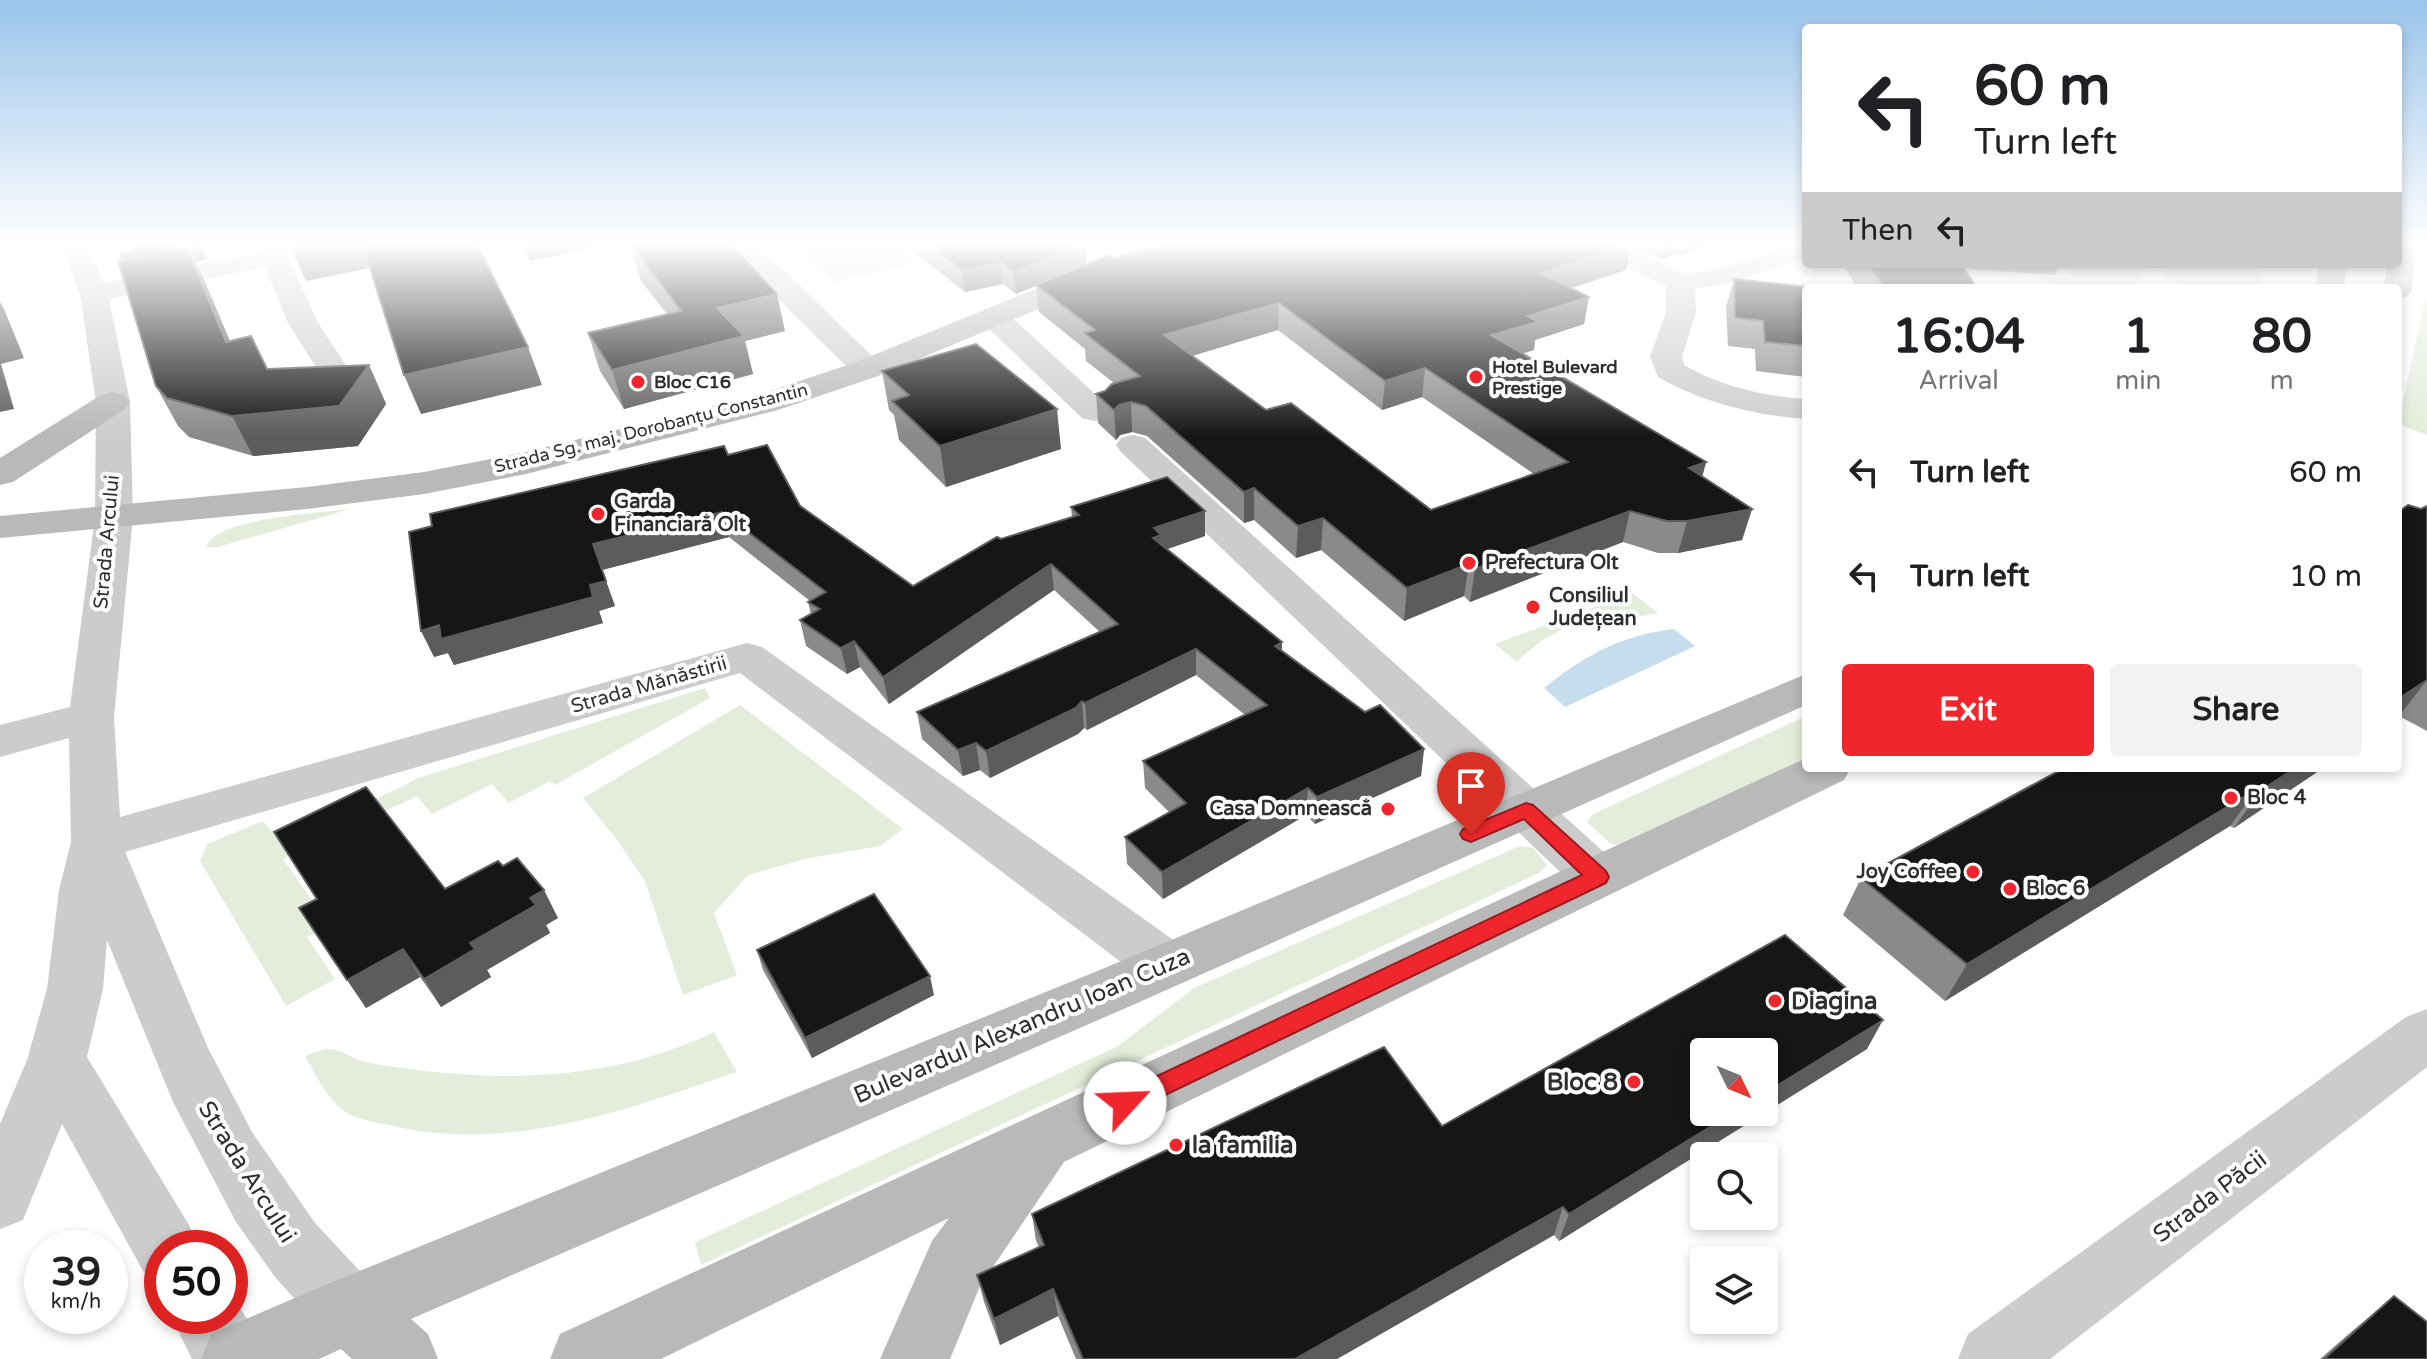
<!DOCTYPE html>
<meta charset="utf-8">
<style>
:root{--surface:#fff;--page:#f2f2f2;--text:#202124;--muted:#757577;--accent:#f0262d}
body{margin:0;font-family:"Varela Round",sans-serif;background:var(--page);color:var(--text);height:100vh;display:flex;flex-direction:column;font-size:30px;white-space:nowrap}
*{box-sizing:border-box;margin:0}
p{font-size:26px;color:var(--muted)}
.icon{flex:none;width:44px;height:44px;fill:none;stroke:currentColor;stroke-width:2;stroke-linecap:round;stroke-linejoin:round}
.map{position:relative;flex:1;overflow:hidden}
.drawer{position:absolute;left:1802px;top:284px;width:600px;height:488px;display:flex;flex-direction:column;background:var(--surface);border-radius:8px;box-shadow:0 4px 12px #0003}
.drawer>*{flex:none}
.hud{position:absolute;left:1802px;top:24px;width:600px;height:244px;border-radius:8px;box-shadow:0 4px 12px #0003;background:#fff;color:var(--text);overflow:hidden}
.needle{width:52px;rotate:133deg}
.fabs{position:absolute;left:1690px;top:1038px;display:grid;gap:16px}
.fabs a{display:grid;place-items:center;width:88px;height:88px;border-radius:8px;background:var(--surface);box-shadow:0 4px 12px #0003;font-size:40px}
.speed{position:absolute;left:24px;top:1230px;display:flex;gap:16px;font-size:40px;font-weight:700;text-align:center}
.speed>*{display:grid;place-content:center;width:104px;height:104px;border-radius:50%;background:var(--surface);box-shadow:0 4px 12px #0003;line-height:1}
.speed small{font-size:20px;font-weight:400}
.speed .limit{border:12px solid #d22;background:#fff;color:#111}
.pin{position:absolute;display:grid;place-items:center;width:68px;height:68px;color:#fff;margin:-82px -34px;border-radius:50% 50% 50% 0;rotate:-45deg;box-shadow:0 0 8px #0007}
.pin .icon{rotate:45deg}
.me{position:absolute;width:88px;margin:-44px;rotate:65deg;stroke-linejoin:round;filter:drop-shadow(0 0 6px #0008)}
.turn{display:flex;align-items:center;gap:28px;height:168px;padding:0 40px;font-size:36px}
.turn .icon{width:104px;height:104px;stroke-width:2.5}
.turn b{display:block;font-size:56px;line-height:68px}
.then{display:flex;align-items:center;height:76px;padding:0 40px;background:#0003;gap:16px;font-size:30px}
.eta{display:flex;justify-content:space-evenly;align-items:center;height:136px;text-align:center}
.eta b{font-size:48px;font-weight:700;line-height:56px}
.primary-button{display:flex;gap:16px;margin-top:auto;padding:16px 40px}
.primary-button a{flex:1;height:92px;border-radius:8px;background:var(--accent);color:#fff;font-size:32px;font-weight:700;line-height:92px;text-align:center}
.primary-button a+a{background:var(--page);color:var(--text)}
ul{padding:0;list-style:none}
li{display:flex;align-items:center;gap:24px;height:104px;padding:0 40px}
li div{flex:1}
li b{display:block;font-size:30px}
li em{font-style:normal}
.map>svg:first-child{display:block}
.green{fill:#e4eddb}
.water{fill:#c6ddee}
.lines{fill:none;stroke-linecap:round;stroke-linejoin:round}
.street{fill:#ccc;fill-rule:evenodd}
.secondary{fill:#b9b9b9;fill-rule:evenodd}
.wall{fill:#8a8a8a;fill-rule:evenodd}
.shaded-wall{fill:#5c5c5c}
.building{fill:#161616;stroke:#5c5c5c;stroke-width:2;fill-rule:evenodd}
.route{fill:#f0262d;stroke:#9c191d;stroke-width:2}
.poi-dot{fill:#f0262d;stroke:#fff;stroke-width:3}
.labels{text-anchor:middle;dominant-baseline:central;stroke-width:8;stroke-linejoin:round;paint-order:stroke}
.far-poi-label{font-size:18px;font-weight:bold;fill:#2f2f2f;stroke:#fff;text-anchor:start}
.far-street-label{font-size:18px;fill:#2f2f2f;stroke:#fff}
.poi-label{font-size:20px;font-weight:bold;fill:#2f2f2f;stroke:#fff;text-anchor:start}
.street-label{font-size:20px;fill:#2f2f2f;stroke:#fff}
.near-poi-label{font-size:24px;font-weight:bold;fill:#2f2f2f;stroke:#fff;text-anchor:start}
.near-street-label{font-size:24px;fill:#2f2f2f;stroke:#fff}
</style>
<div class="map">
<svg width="2427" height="1359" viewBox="0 0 2427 1359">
<rect width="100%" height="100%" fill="#fff"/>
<g class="green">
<polygon points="797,246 898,246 918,263 835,282"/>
<polygon points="2061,264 2150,264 2134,288 2061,288 2041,280 2040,276 2073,278"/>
<polygon points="2169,264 2258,264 2262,279 2261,288 2193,288 2162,275"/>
<polygon points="2425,300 2427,300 2427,435 2398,424"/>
<path d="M350,509L218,547H206C216,518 320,513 350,509Z"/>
<path d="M1632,593L1658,613C1637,618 1616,616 1595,619C1566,623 1536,642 1517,662L1495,644Z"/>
<polygon points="705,688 710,698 555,785 550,781 509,803 492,784 432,814 417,796 283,859 330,926 307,937 335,979 286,1006 200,861 207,844 263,821 280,841 406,785 415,779"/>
<polygon points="740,705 903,829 880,846 809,858 748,875 714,913 737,975 683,995 645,881 615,837 583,798"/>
<polygon points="1806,716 1806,762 1627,846 1611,844 1587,822 1593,814"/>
<polygon points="1520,846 1533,848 1547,865 1539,873 701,1265 695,1242 1118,1046 1194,988"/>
<path d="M714,1032L737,1072C628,1109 514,1152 397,1127C382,1123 363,1121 349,1114C329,1103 316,1075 305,1056C312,1054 321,1049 328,1049C339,1048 352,1058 362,1061C378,1065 395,1067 410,1069C515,1083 618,1078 714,1032Z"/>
</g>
<path class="water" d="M1674,629L1695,646L1565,707L1544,688C1585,655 1622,635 1674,629Z"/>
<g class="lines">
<g class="street">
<polygon points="62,246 88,246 104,283 259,252 257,246 283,246 318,323 357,382 352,389 341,392 330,389 288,323 265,267 109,299 130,402 133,517 114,717 120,817 747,643 762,647 1186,949 1194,965 1186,981 1166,987 1146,981 740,673 125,852 208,1048 252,1132 315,1223 373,1285 383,1309 373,1333 349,1343 325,1333 275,1277 236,1222 173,1102 107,940 103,989 87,1057 189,1225 199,1248 162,1248 162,1279 143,1271 62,1124 23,1220 0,1229 0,1124 27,1060 47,989 59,890 71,842 69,738 0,757 0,725 70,707 95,517 96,402 80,294"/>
<polygon points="725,246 754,246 790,276 878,362 883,369 878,376 867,379 856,376"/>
<path d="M1591,246H1626L1684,273L1710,271L1788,246H1806V258L1723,285L1695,289L1696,312L1682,357L1684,365C1723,387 1762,396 1806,399V419C1753,415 1704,403 1658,377L1650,357L1666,312V286L1594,252Z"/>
<polygon points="995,309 1006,312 1106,404 1111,411 1106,418 1094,421 1082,418 984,324 980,318 984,312"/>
<polygon points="1133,435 1145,438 1616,863 1624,877 1616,891 1598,897 1580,891 1121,452 1116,445 1121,438"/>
<polygon points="2427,1009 2427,1067 2050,1359 1958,1359 1968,1334 2406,1017"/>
<polygon points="230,1291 256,1334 266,1359 192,1359 171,1316 230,1316"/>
</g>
<g class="secondary">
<polygon points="1142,246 1178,246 1175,252 878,376 778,410 526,474 424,494 307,509 0,538 0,516 307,487 424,472 526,452 755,396 856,362"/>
<polygon points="2398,246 2415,246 2412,290 2408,296 2398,299 2398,288 2384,288 2387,264 2398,264"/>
<polygon points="2319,264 2347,264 2344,288 2316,288"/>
<polygon points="113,392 125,395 130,402 125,409 13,482 0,485 0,458 101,395"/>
<polygon points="1806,674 1806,705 1135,1004 411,1319 428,1334 438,1359 352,1359 341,1349 319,1359 201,1359 211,1334 325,1285 1095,972"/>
<polygon points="1806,758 1806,768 1851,768 1844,780 1064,1162 980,1286 950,1359 880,1359 932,1241 949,1218 661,1359 550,1359 560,1334"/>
</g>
</g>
<g class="wall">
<polygon points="131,246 201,246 207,259 195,262 205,282 230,341 268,369 369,365 386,404 358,446 253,456 189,437 178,426 156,386 122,260 133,251"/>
<polygon points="520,246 599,246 530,261"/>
<polygon points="631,246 785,331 745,341 753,374 624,409 600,371 588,333 667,314 641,281"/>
<path d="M906,246H1085L1086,265L1114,258L1626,270L1571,288L1589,297L1584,324L1535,340L1534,350L1521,354L1706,462L1702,477L1752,509L1742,540L1678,553H1658L1623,542L1470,602L1464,596L1404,621L1321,550L1296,558L1254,520L1244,523L1147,436L1132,432L1120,435L1116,440L1098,423L1096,394L1105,391L1114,383L1086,361L1085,349L1039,312L1036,286L1016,294L1003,284L965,292ZM1278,330L1382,410L1422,397L1534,474L1431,510L1266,410L1192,356Z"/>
<polygon points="1633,246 1710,246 1681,255 1676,254 1661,259"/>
<polygon points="1843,264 1961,264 1977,288 1857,288"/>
<polygon points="1967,264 2060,264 2055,275 1971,269"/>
<polygon points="1734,279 1806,288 1806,377 1756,371 1755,349 1728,346 1726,307"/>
<polygon points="882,371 1061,449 946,487 899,440 894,415 889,410"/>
<polygon points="728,455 913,586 1001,539 1072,517 1071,507 1205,511 1205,536 1166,549 1282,642 1282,650 1365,712 1424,749 1421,776 1315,824 1306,815 1163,899 1127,864 1125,837 1169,812 1145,788 1143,761 1245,715 1196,675 1087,730 1084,728 1078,734 990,778 980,770 963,776 922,739 917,712 1100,632 1054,590 889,704 860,667 847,674 806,646 800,620 811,614 808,602 810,601 729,537 602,570 615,606 599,611 603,623 454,665 448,653 434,657"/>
<polygon points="2427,506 2427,731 2399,716 2421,509"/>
<polygon points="2064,768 2323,768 2234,828 2230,826 1945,1001 1843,915 1861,878"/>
<polygon points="445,889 558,918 546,925 550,933 487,970 491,977 441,1007 420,977 366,1008 317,899"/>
<polygon points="757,950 934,995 812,1058 763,970"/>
<polygon points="1867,1049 1559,1241 1554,1235 1337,1359 1076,1359 1058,1316 1000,1345 984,1302 977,1275 1039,1247 1036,1241 1032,1214 1442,1126"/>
<polygon points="2394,1296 2427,1359 2320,1359 2344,1338"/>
</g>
<g class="shaded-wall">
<polygon points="192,246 201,246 207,259 195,262 205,282 246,380 122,260"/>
<polygon points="290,246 387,246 394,263 306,281"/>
<polygon points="525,246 599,246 530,261"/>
<polygon points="1080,246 1085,246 1086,266 1016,294 1013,272"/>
<polygon points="1625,246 1631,246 1626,270 1536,300 1541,273"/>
<polygon points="1663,246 1678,246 1676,254 1661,259"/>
<polygon points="1683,246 1710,246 1681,255"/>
<polygon points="1001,263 1003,284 965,292 962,270"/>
<polygon points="777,294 785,331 745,341 753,374 624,409 612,370 717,308"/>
<polygon points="1589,297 1584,324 1535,340 1534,350 1487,364 1491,335 1528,316"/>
<polygon points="0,302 4,309 24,358 1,364 14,409 0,412"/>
<polygon points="1279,303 1278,330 1165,364 1164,335"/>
<polygon points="528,347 542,385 421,414 404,375"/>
<polygon points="369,365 386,404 358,446 253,456 232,416"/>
<polygon points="1425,368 1422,397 1382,410 1385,381"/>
<polygon points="1131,402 1132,432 1120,435 1116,440 1114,410 1119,405"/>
<polygon points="1057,409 1061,449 946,487 940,446"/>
<polygon points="1706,462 1698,493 1689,468"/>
<polygon points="1254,488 1254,520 1244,523 1244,492"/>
<polygon points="1752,509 1742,540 1678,553 1687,521"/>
<polygon points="1205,511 1205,536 1162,551 1154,563 1154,528"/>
<polygon points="1630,511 1623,542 1470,602 1475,569"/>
<polygon points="722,512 729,537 602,570 615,606 599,611 603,623 454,665 448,653 434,657 421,631 590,585 593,544"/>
<polygon points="1323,518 1321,550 1296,558 1298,526"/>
<polygon points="1051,564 1054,590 889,704 883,677"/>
<polygon points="1469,564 1464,596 1404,621 1407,588"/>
<polygon points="854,641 860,667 847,674 841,648"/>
<polygon points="1282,642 1281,668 1275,646"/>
<polygon points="1196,649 1196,675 1087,730 1085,703"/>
<polygon points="2427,680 2399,716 2398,717 2398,699"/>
<polygon points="1082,701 1084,728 1078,734 990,778 986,751"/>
<polygon points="976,743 980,770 963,776 958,750"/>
<polygon points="1424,749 1421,776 1315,824 1317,797"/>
<polygon points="2295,768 2323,768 2234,828 2260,791"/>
<polygon points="1308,788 1306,815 1163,899 1162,872"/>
<polygon points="2257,789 2230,826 1945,1001 1967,964"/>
<polygon points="544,890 558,918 546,925 550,933 487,970 491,977 441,1007 424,979 530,898"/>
<polygon points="403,949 420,977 366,1008 347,980"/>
<polygon points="930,976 934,995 812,1058 805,1038"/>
<polygon points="1883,1020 1867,1049 1559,1241 1569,1214 1734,1112 1764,1112 1764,1094"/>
<polygon points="1563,1207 1554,1235 1337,1359 1295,1359"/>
<polygon points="1053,1289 1058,1316 1000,1345 994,1319"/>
</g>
<g class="building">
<polygon points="131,246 192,246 122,260 120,253 133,251"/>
<polygon points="363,246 478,246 528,347 404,375"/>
<polygon points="632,246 733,246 777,294 717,308 744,336 612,370 588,333 681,311"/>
<polygon points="931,246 1080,246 1013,272 1001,263 962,270"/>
<path d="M1162,246H1625L1541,273L1589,297L1528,316L1538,322L1491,335L1706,462L1689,468L1752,509L1687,521H1667L1630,511L1475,569L1469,564L1407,588L1323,518L1298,526L1254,488L1244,492L1146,406L1131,402L1119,405L1114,410L1096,394L1105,391L1112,384L1140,376L1084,333L1095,330L1036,285L1110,255L1114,258ZM1279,303L1385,381L1425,368L1568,462L1431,510L1291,403L1266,410L1164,335Z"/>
<polygon points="187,247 226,342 251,336 267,369 369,365 339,406 232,416 167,398 156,386 118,261"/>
<polygon points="1868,264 1961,264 1977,288 1924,288 1882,285"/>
<polygon points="1734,279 1818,288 1806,288 1806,346 1765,342 1763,321 1735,318"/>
<polygon points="976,344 1057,409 940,446 892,401 909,395 882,371"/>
<polygon points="767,445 800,506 913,586 997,537 1001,539 1079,515 1071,507 1167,477 1205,511 1154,528 1161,535 1153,538 1282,642 1275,646 1365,712 1380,705 1424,749 1317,797 1308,788 1162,872 1125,837 1186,803 1143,761 1267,705 1196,649 1085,703 1082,701 1076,708 986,751 976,743 958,750 917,712 1118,624 1051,564 883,677 854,641 841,648 800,620 820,609 808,602 826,592 722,512 593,544 606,581 590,585 593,597 441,639 439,625 421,631 409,532 432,526 430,514 724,446 728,455"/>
<polygon points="2408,505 2421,509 2427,506 2427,680 2398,699 2398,512"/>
<polygon points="2064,768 2295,768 2260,791 2257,789 1967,964 1861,878"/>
<polygon points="366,787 445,889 498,861 503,866 517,858 544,890 530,898 536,905 470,943 475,949 424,979 403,949 347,980 299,908 317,899 274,832"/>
<polygon points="874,894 930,976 805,1038 757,950"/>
<polygon points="1785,935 1883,1020 1764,1094 1764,1052 1704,1052 1704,1112 1734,1112 1569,1214 1563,1207 1295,1359 1083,1359 1053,1289 994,1319 977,1275 1044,1245 1032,1214 1384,1047 1442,1126"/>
<polygon points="2394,1296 2427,1322 2427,1359 2324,1359"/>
</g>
<linearGradient id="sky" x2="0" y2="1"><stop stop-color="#9ac4ea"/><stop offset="0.56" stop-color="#fff"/><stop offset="1" stop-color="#fff" stop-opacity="0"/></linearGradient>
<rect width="2427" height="436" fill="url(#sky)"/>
<polygon class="route" points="1526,803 1533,805 1606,871 1609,877 1606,883 1134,1110 1125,1114 1117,1110 1113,1103 1117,1095 1582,875 1524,819 1471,842 1463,839 1460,834 1463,829"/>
<g class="poi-dot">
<circle cx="1476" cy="377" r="8"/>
<circle cx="638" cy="382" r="8"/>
<circle cx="598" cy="514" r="8"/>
<circle cx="1469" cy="563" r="8"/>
<circle cx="1533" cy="607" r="8"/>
<circle cx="2231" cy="798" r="8"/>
<circle cx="1388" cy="809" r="8"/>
<circle cx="1973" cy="872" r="8"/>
<circle cx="2010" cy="889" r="8"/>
<circle cx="1775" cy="1001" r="8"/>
<circle cx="1634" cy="1082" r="8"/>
<circle cx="1176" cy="1145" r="8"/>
</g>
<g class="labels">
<g class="far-poi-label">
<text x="1492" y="367">Hotel Bulevard<tspan x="1492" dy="21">Prestige</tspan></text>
<text x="654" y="382">Bloc C16</text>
</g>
<g class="far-street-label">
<text transform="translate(651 428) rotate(-14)">Strada Sg. maj. Dorobanțu Constantin</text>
</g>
<g class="poi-label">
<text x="614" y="502">Garda<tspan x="614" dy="23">Financiară Olt</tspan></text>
<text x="1485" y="563">Prefectura Olt</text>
<text x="1549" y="596">Consiliul<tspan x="1549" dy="23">Județean</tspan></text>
<text x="2247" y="798">Bloc 4</text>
<text x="1372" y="809" text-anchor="end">Casa Domnească</text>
<text x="1957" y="872" text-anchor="end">Joy Coffee</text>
<text x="2026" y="889">Bloc 6</text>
</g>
<g class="street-label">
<text transform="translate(107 542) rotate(-85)">Strada Arcului</text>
<text transform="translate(649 685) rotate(-16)">Strada Mănăstirii</text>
</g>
<g class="near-poi-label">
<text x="1791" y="1001">Diagina</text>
<text x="1618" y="1082" text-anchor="end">Bloc 8</text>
<text x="1192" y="1145">la familia</text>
</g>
<g class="near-street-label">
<text transform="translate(1022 1026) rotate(-23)">Bulevardul Alexandru Ioan Cuza</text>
<text transform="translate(247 1172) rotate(58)">Strada Arcului</text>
<text transform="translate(2210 1197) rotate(-37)">Strada Păcii</text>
</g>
</g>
</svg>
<div class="fabs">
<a><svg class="needle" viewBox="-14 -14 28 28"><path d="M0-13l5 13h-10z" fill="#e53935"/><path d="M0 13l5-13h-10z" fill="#757577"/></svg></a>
<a><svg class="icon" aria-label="search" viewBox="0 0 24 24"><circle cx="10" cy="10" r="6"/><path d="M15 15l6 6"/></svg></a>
<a><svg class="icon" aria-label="layers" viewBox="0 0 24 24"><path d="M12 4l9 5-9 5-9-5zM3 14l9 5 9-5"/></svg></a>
</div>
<div class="speed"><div>39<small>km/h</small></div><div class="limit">50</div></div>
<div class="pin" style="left:1471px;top:834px;background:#d93025"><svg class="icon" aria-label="arrive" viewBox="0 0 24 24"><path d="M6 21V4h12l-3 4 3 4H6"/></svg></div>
<svg class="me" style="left:1125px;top:1103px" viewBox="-20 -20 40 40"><circle r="19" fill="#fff"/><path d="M0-13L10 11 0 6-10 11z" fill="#f0262d"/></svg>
<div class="hud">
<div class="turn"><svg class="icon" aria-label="left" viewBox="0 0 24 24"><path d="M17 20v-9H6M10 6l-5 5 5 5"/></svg><div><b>60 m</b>Turn left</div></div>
<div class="then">Then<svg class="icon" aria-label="left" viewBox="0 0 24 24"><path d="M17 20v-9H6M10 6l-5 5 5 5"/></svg></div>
</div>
<section class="drawer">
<div class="eta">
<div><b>16:04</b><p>Arrival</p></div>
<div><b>1</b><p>min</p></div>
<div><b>80</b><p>m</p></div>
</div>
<ul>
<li><svg class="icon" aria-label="left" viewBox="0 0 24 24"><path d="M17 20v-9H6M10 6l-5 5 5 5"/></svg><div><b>Turn left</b></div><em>60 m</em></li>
<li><svg class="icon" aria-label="left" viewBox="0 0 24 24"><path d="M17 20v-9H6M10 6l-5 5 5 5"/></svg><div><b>Turn left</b></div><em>10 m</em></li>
</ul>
<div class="primary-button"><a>Exit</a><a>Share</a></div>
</section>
</div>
